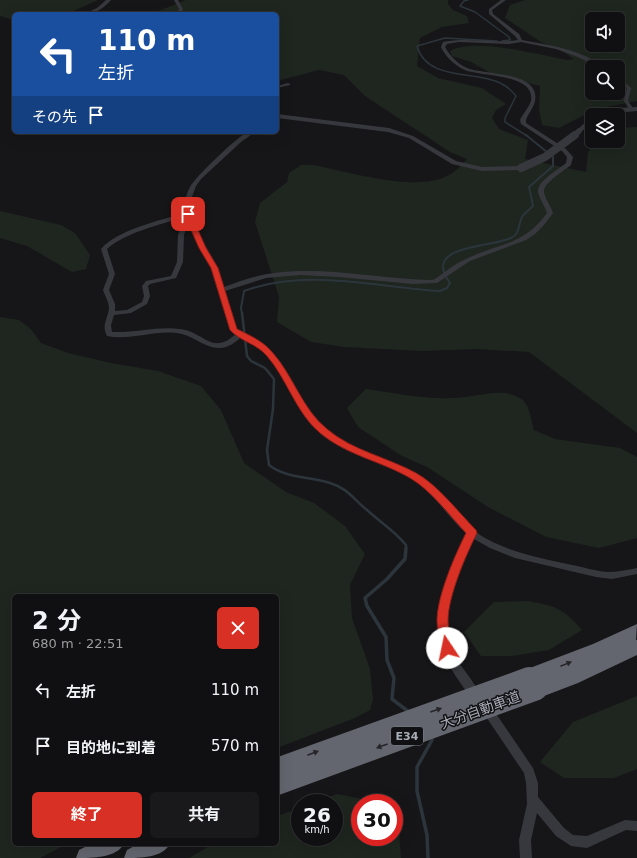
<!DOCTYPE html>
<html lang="ja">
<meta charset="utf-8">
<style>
:root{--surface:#101012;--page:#19191b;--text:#f1f3f6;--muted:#9c9d9f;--line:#303032;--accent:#d93025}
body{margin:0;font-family:"DejaVu Sans","Noto Sans JP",sans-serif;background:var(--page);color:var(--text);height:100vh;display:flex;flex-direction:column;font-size:15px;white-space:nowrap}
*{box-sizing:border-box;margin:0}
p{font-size:13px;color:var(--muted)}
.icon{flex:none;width:22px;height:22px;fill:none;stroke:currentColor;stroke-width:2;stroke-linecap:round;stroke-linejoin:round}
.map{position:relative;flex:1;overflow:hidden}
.details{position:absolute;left:12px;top:594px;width:267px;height:252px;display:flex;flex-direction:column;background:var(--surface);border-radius:6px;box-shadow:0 4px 16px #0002,0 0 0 1px var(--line)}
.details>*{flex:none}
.banner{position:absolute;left:12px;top:12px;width:267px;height:122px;border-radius:6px;box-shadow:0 4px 16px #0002,0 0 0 1px var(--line);background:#1a4fa0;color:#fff;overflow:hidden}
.tools{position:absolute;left:585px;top:12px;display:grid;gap:8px}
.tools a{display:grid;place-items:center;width:40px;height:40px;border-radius:6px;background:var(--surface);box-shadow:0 4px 16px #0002,0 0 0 1px var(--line);font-size:20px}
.speed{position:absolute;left:291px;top:794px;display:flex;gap:8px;font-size:20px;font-weight:700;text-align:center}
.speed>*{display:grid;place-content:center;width:52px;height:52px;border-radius:50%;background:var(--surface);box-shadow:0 4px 16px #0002,0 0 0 1px var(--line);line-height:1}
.speed small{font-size:10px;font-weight:400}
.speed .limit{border:6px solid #d22;background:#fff;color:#111}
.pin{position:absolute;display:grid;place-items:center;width:34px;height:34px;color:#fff;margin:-17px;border-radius:8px;box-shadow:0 2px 6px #0006}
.me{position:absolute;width:44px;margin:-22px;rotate:349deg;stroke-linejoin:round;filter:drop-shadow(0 0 3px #0008)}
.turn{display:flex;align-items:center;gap:14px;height:84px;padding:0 20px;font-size:18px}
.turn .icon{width:52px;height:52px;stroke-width:2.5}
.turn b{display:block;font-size:28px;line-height:34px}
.then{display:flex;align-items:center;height:38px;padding:0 20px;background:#0003;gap:8px;font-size:15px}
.round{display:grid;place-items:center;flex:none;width:42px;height:42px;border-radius:6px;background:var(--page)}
.headline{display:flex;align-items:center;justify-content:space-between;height:68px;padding:0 20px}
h1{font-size:24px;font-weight:700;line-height:30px}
.action{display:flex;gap:8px;margin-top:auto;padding:8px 20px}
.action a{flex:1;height:46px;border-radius:6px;background:var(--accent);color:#fff;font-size:16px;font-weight:700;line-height:46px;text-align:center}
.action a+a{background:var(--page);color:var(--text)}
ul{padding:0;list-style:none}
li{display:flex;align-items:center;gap:12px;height:56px;padding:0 20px}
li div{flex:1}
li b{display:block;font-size:15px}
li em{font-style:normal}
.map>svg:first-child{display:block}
.green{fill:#1e261f;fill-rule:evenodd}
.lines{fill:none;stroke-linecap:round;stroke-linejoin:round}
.stream-far3{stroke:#2c353c;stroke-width:1.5}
.stream-far2{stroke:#2c353c;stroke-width:2}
.stream-far1{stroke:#2c353c;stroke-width:2.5}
.stream{stroke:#2c353c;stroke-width:3.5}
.minor{fill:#37383d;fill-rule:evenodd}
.tertiary{fill:#37383d;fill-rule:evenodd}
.motorway{fill:#63666e;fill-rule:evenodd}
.tertiary-bridge-far1{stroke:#37383d;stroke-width:5.5}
.tertiary-bridge{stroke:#37383d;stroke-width:8}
.motorway-bridge{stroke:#63666e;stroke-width:20}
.oneway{fill:#26262a}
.route{fill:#d93025;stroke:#8d1f18}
.labels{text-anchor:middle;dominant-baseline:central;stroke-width:3;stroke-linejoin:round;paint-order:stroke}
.shield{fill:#111113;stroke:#7b7e86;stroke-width:1}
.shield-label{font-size:11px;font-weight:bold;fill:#a8adb8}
.near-street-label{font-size:14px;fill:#a8adb8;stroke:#111113}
</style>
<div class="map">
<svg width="637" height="858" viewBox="0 0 637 858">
<rect width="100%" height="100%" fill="#161618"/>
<g class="green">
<polygon points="0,0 98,0 67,14 14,14 14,20 0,16"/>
<path d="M186,0H448V4L453,10L467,16L469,23L442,27L420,38L417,66L438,78L482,88L506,104L496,110L492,118L499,129L528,140L525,159L586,172L588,152L597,141H618V128L637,127V433L529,352L476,349L423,351L344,347L311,342L277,322L279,297L255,222L260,203L287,182L289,173L301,165H314C349,172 419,194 451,174C457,170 462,164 467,159L450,152L365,96L344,75L319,70L277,81V14H151Z"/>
<path d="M525,0H637V101L596,109L559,128L542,125L539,109L540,86L492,74L471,62L452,56L450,51C474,37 540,55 568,60L574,59L562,51L541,42L505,18L510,5ZM592,19H618V45H592ZM592,67H618V93H592Z"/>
<polygon points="0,211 61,225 75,233 90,255 86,269 72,272 27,246 0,238"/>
<polygon points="0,317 19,320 31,329 41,343 68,353 111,363 158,371 201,386 221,410 244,463 286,492 314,503 345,526 365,554 350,585 352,618 370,669 373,699 370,710 355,718 277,748 277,596 14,596 14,844 67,844 40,858 0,858"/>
<path d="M366,389C401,394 437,402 472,396C487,394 505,389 520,398C530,403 531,421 534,430L555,439L620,448L637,457V538L599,548L546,537L488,507L427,467L402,456L358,427L347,408Z"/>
<path d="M528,601C555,606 563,608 582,630L549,650L512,656H481L464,632L494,602Z"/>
<polygon points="637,696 637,769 614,778 564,778 540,762 573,722"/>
<polygon points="337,794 382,803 360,803 360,837 394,837 394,805 397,806 401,858 189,858 213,844 277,844 277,816 300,808 300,837 334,837 334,803 313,803"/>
</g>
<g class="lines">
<g class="stream-far3">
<polyline points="468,0 464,1 460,6 475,12 509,37 510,40 502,41"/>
<path d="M497,41L445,38L417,46C427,82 477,70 502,84C508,87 512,91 516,96L505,118V122L527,136"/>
</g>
<path class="stream-far2" d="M242,314L241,308L244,291C306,268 376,287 440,291L447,288L450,283C421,244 491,248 511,238C520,234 518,225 522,217C525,213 529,210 533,206L529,187L553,166V157L526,135"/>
<path class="stream-far1" d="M242,313L247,356L251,361L265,368L274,379L273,409L267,450L269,465C287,479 309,476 330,483C349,489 353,499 367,510C380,522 395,531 406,545V549"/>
<g class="stream">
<polyline points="406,548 405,559 387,579 365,598 367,606 386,637 387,660 394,678 392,699 409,712"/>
<polyline points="428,858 427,835 417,791 417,767 432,740 432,736"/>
</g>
<g class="minor">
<polygon points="174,0 178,0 183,9 181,14 177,14 179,9"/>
<path d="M501,0H506L492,10L493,14L519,34L522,40C550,45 582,50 604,67H598L578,57L556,49L521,42L509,44L459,42L447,44L445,47C449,55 458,64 467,68C483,75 541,71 535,101C534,107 528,114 526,120V123L566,149L573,157L571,165C564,171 543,183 544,192C545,199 551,206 553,213L544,225L535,234L526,240L470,261L437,283L413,284L338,277L300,275L266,278L225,291L237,329C249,336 263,342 272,352C293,375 302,405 323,427C349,452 387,456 417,474C440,488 452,514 473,530C501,551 537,557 572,565C583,567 595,571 607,572C617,572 627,570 637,568V574L612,579L596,577L515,558L490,548L474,539C456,573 437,617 454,654C462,669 474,681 481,696L480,699L476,700L472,699C461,684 448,667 442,649C429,610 449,569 467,534C447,517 434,492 411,478C382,460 345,456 319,432C296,410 288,377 266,354C259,347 250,342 241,337C235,343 228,348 219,348C205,348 195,337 182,334C158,328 132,341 107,336C101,325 108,319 109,308C109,302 105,296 103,290L109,274L101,249C117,230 161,220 185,213C183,204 186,195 190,187C195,177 239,135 248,132C250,131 253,132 255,132L241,142L201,179L196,186L189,205L195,227L218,268L224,287C240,281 257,275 274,273C326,266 379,279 432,280L435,279C445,272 454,264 466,259C499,243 523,246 547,213C545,206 540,200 538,192C536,182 559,169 566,163L567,157L562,151L521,124L520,120C523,114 529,107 531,101C536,73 480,77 465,70C455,66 445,56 441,47L443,42C468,37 493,44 518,40L515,36L489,14V9ZM184,217L178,235L177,262L171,276L146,281L142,286L144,296L142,302L127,310L115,311V304L109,290L115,274L107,249C126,232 160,225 184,217ZM188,223L212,268L230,330L236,334C211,356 205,332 180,329C158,326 135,333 112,332L111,325L114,315L131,313L147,304L150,296L148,286L150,284L176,278L183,262L184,235Z"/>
<polygon points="618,76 631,88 628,101 633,108 633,109 629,109 624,101 627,88 618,80"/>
<polygon points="288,83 290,84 290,85 277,88 277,86"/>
<polygon points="486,704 490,705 533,768 538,783 538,797 564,828 573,835 587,836 625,820 637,821 637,831 626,830 587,848 571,846 556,836 537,813 531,840 532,858 520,858 519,840 527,804 526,783 524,773 482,711 481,708 482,705"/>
</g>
<g class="tertiary">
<path d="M106,0H111C104,8 96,14 84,14L97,8Z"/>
<polygon points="637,107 637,111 596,115 616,108"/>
<polygon points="277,114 389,128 413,136 456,161 482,167 521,166 524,168 521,170 482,171 452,164 409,138 388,132 277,118"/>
<polygon points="592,116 592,122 581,132 577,132 577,130"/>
</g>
<g class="motorway">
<polygon points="637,624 636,640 637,640 637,655 578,683 544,696 537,698 530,696 527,690 530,685 522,683 519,677 522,671 593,644"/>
<path d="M91,844H124C116,858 93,858 76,858L79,850Z"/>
<path d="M138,844H170C162,858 141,858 124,858L127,850Z"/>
</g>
<polyline class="tertiary-bridge-far1" points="574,136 579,131"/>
<polyline class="tertiary-bridge" points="521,168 545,157 575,135"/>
<g class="motorway-bridge">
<polyline points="277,768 529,677"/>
<polyline points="277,785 537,690"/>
</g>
</g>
<defs><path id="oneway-solid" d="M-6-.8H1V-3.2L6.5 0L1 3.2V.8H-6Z"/></defs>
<g class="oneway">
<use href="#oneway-solid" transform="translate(566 664) rotate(-22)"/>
<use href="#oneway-solid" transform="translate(436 710) rotate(-19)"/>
<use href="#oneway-solid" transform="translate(382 746) rotate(160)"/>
<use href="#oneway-solid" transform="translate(313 753) rotate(-21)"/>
</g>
<path class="route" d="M185,213L191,214L206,248L218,268L237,329C249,335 263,341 272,352C293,375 302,409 327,429C353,451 387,457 416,473C438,485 459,513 476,530L477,533C466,555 448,596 448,621C448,630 451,639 453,648L451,652H443L441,648C440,640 437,630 437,621C437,596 455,555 466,533C449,515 432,491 410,478C381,461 348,456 320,433C296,413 287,379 267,356C257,344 240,341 230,330L211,268L199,248L184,214Z"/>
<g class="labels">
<rect class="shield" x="391" y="727" width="32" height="18" rx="3"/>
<g class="shield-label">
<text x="407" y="736">E34</text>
</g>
<g class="near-street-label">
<text transform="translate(480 710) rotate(-20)">大分自動車道</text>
</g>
</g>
</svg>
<div class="tools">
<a><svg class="icon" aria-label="sound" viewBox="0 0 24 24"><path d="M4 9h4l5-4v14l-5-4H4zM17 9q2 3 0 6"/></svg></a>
<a><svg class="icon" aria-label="search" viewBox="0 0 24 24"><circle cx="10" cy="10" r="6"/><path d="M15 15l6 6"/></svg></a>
<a><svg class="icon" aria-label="layers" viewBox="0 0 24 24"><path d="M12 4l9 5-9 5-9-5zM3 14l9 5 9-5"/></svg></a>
</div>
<div class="speed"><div>26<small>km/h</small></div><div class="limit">30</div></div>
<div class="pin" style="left:188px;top:214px;background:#d93025"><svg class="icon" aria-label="arrive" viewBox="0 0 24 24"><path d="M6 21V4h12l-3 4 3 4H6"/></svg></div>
<svg class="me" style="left:447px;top:648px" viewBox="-20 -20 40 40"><circle r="19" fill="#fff"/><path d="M0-13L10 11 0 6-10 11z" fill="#d93025"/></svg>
<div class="banner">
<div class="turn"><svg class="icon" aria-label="left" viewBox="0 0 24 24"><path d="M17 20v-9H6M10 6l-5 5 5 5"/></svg><div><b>110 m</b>左折</div></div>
<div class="then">その先<svg class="icon" aria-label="arrive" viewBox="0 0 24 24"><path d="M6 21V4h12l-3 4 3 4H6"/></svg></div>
</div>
<section class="details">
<div class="headline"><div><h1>2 分</h1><p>680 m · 22:51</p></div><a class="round" style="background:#d93025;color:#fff"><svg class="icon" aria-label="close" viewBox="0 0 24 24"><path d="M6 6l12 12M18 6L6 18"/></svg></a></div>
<ul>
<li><svg class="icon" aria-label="left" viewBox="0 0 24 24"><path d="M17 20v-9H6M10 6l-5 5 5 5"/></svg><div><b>左折</b></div><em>110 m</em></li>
<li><svg class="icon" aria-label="arrive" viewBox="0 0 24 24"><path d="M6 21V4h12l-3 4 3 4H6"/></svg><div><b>目的地に到着</b></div><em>570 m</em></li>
</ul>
<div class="action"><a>終了</a><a>共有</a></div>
</section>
</div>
